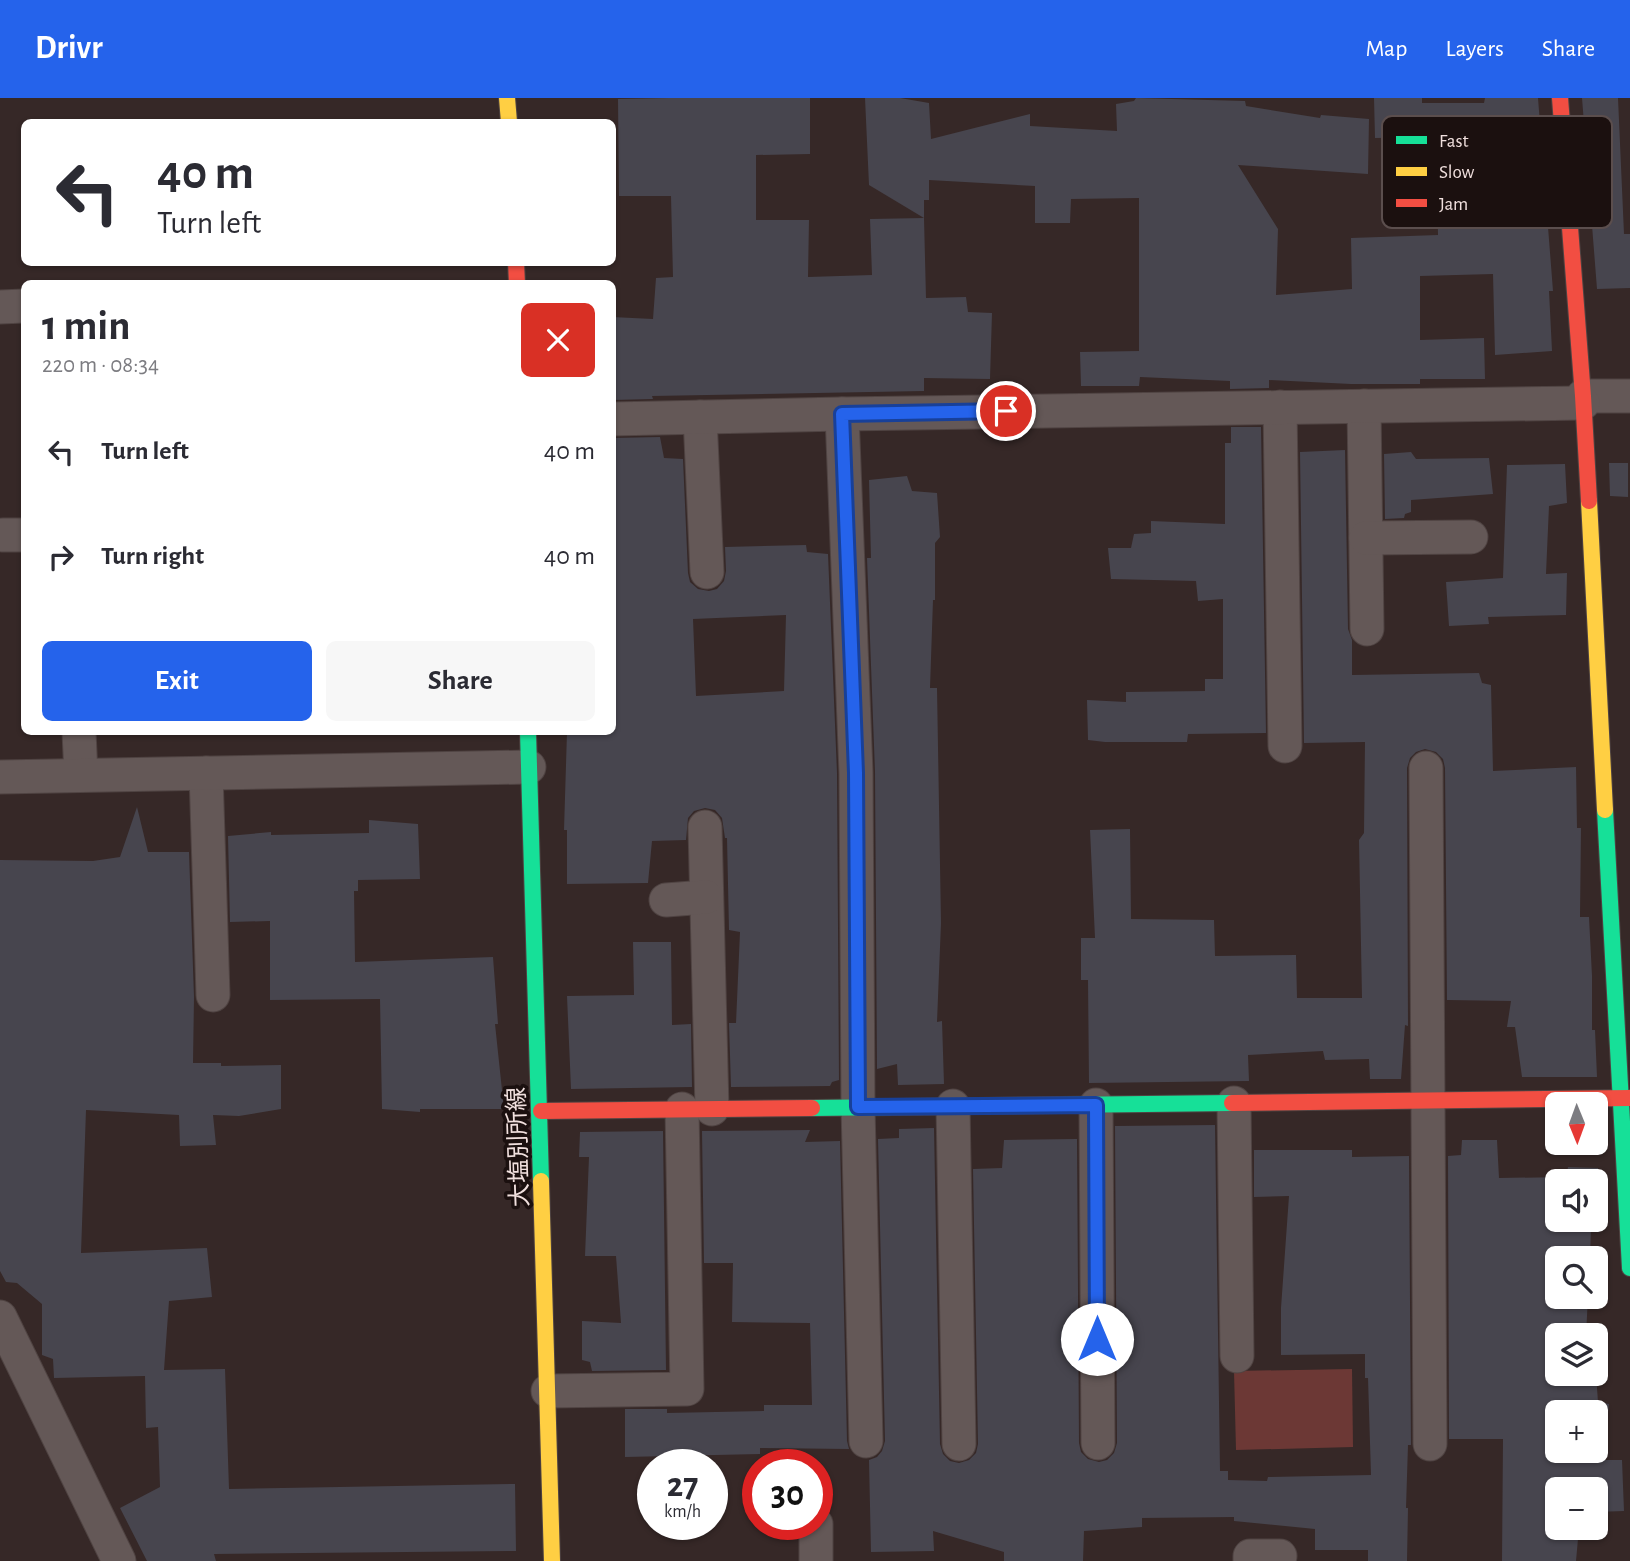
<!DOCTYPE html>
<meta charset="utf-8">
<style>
:root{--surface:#fff;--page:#f7f7f7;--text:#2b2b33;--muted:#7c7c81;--accent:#2563eb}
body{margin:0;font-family:"Alegreya Sans","Noto Sans JP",sans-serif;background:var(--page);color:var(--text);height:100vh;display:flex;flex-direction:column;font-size:26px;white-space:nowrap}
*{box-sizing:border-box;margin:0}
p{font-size:23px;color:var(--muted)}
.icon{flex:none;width:38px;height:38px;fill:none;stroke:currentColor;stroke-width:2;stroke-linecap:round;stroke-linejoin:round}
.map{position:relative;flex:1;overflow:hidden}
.panel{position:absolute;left:21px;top:182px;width:595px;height:455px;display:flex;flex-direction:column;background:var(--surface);border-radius:10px;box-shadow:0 2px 5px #0004}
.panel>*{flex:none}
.guide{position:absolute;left:21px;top:21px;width:595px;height:147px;border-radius:10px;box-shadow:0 2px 5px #0004;background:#fff;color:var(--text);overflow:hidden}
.needle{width:46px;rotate:179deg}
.buttons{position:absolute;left:1545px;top:994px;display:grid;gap:14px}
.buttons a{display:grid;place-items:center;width:63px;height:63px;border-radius:10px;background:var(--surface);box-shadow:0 2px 5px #0004;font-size:35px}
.speed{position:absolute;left:637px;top:1351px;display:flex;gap:14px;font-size:35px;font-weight:700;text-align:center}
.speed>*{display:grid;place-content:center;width:91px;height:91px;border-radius:50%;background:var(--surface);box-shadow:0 2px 5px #0004;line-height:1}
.speed small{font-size:18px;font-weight:400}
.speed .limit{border:10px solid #d22;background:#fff;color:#111}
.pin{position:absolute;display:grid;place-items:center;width:60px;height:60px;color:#fff;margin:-30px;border:4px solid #fff;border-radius:50%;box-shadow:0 2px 7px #0007}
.me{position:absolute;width:77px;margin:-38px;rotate:0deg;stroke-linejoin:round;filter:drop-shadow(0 0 5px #0008)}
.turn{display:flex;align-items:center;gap:24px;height:147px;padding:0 21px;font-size:32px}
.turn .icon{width:91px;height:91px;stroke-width:2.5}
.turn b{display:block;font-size:49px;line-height:60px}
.round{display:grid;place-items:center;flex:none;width:74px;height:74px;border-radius:10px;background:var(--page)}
.overview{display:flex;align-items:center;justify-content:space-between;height:119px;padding:0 21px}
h1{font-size:42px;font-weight:700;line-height:52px}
.primary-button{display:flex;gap:14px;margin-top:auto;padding:14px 21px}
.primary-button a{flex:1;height:80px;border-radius:10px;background:var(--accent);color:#fff;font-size:28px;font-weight:700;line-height:80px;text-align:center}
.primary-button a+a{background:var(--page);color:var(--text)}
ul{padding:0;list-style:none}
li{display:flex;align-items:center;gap:21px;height:105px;padding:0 21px}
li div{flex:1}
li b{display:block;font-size:26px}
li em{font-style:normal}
header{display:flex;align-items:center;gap:42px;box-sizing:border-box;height:98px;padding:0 35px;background:var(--accent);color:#fff}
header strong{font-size:33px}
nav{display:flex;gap:38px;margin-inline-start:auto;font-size:24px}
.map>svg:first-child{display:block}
.green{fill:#6c3835}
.building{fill:#47454e;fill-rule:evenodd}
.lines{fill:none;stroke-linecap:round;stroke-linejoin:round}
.street-casing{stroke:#4f4342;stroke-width:35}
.fast-casing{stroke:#4f4342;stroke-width:18}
.slow-casing{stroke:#4f4342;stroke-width:18}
.jam-casing{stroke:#4f4342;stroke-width:18}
.street{stroke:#645857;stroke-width:33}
.fast{stroke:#16e098;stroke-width:16}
.slow{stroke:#ffcf43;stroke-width:16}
.jam{stroke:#f24e42;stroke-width:16}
.route-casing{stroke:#184099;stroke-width:18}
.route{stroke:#2563eb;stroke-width:12}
.labels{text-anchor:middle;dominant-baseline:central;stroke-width:7;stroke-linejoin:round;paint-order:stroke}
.street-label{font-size:24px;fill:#f1e0de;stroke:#1b100f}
.key{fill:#1b100f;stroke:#5b4e4d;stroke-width:2}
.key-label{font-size:19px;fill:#f1e0de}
</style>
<header>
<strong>Drivr</strong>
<nav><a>Map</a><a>Layers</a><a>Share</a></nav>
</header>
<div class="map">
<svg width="1630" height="1463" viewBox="0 0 1630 1463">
<rect width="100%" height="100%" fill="#362827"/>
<polygon class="green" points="1352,1271 1353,1349 1236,1352 1234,1273"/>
<g class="building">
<polygon points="668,0 810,0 810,56 756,57 756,122 809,122 808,179 872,177 870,121 924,120 926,200 966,199 968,214 992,215 990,281 924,280 924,293 652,298 653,301 612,302 612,219 653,221 656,180 673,179 671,98 619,98 618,1"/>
<polygon points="865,0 900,0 929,5 931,41 1030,16 1030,28 1117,33 1116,6 1134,3 1136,0 1245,3 1246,8 1320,20 1321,17 1369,21 1368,76 1238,67 1278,131 1276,197 1352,191 1351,140 1438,137 1436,39 1375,40 1374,0 1422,0 1422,5 1484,5 1485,0 1538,0 1553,193 1549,193 1552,253 1495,257 1493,176 1420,178 1420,242 1484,240 1485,281 1420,281 1420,286 1351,286 1269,282 1269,290 1230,291 1230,283 1140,279 1139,288 1081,288 1080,254 1139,253 1139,100 1071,101 1070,125 1035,125 1035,88 929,82 929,102 924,102 924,120 869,87"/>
<polygon points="1582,0 1618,0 1624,136 1630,136 1630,190 1597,191"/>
<polygon points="1231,329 1261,329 1266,635 1188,636 1187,644 1105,644 1088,642 1087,602 1126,604 1126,594 1205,593 1205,581 1223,581 1223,501 1198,503 1196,483 1111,481 1108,450 1131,450 1134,436 1151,435 1151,423 1225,426 1225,345 1231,345"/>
<path d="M660,339L664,360L683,361L688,475L690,484L698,491L709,493L717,491L724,483L726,473L725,449L806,447L807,454L828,456L837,675L839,982L832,984L830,988L731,989L729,925H736L740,834L729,832L727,740H725L722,720L715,712L705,710L694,713L688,720L686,742L652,743L648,785L567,786V732H564L567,634H612V340ZM786,517L784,593L696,598L693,521Z"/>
<polygon points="1345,352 1348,531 1352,542 1352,577 1479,575 1482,585 1491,587 1493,673 1576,669 1577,730 1581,730 1580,819 1589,819 1592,878 1592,932 1595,932 1597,979 1522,979 1515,929 1507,929 1511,903 1447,902 1445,670 1443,661 1436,654 1425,651 1416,654 1410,660 1407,670 1408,928 1405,927 1401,981 1370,981 1369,961 1325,962 1323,953 1248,957 1249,983 1089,985 1088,882 1081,882 1081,840 1095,840 1090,732 1130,731 1131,821 1214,822 1215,858 1296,857 1297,900 1362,900 1359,742 1364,735 1365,644 1304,645 1300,354"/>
<polygon points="1411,354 1416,361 1489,360 1493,396 1411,402 1411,414 1405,416 1404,420 1385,421 1384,356"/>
<polygon points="1609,365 1628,365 1628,399 1610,398"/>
<polygon points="1565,366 1567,405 1549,408 1546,476 1567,475 1566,517 1488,519 1489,526 1449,528 1446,484 1503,480 1507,367"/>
<polygon points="907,378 912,393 937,395 940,439 935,445 935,502 933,502 930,590 937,590 941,825 937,924 942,923 944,986 898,987 897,966 877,971 875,674 867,460 871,460 869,382"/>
<polygon points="137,709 148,754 189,754 194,899 193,965 221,965 221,968 281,967 281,1011 239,1018 213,1017 216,1047 180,1048 179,1017 86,1012 81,1155 207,1150 212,1199 169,1203 164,1272 225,1271 229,1391 515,1386 516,1453 214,1456 216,1463 147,1463 120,1410 160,1389 158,1329 146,1330 145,1278 54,1280 53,1261 42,1257 42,1206 17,1185 6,1184 0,1173 0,762 93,763 120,759"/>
<polygon points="369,722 418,726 420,781 358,782 358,793 354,793 355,864 493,859 498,926 495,926 504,1011 420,1011 420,1014 382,1011 380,901 270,902 270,823 230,824 228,738 271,734 271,737 369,735"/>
<polygon points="633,844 671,844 672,927 691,926 692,989 571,991 567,898 634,897"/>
<polygon points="1215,1027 1220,1373 1228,1373 1228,1382 1267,1383 1268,1379 1371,1377 1368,1280 1365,1280 1365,1256 1281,1257 1281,1210 1289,1098 1254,1099 1254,1052 1352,1052 1352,1059 1409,1058 1411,1347 1408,1347 1406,1410 1408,1410 1407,1463 1368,1463 1368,1452 1315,1452 1315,1431 1234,1423 1234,1419 1142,1420 1142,1429 1084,1433 1083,1463 1004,1463 1004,1454 933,1433 934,1453 871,1454 869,1362 877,1359 882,1353 885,1343 878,1041 899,1040 899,1031 934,1030 940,1346 943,1356 950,1363 959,1365 969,1362 976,1355 978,1346 973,1071 1002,1070 1004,1042 1077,1041 1079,1345 1081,1354 1088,1361 1099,1364 1107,1362 1114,1355 1117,1345 1115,1028"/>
<polygon points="810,1032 805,1044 840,1043 847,1343 849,1351 760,1350 760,1356 625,1359 625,1311 667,1311 667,1315 764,1313 764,1307 812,1307 810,1225 732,1224 733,1165 704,1165 702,1033"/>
<polygon points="663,1033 666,1272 592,1273 590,1264 582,1262 582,1223 621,1225 616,1158 585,1158 589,1059 579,1059 580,1034"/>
<path d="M1462,1042H1497L1499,1080L1566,1079L1568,1069L1598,1070V1128L1591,1129L1590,1160H1558V1199H1588L1586,1237H1558V1276H1596L1598,1304L1609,1306L1602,1362H1622L1624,1413L1596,1414V1391H1558V1430H1579L1576,1463H1502L1503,1341H1449L1448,1058L1461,1057ZM1558,1083H1596V1122H1558ZM1558,1314H1596V1353H1558Z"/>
</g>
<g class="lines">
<g class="street-casing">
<g id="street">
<polyline points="0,209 24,208"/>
<polyline points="1583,298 1630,298"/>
<polyline points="1364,308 1367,531"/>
<polyline points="1280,309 1285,648"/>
<polyline points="842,316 856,675 858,1009 866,1343"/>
<polyline points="700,319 707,474"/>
<polyline points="612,321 842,316 1583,305"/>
<polyline points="3,437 24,437"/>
<polyline points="1366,440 1471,439"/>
<polyline points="79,634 81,677"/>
<polyline points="1426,670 1430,1346"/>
<polyline points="206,675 213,897"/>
<polyline points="0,679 529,669"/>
<polyline points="705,729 712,1011"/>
<polyline points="666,802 706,799"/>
<polyline points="1234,1005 1237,1258"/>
<polyline points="1096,1007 1098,1345"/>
<polyline points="953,1008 959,1346"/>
<polyline points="0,1219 119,1463"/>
<polyline points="548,1293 687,1291 682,1011"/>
<polyline points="816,1426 816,1463"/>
<polyline points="1250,1463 1250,1458 1280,1458"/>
</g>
</g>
<g class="fast-casing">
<g id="fast">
<polyline points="528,634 541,1083"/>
<polyline points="1605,712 1630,1170"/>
<polyline points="812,1010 1232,1005"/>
</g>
</g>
<g class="slow-casing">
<g id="slow">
<polyline points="507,0 509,24"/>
<polyline points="1589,403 1605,712"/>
<polyline points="541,1083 552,1463"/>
</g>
</g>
<g class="jam-casing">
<g id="jam">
<polyline points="1560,0 1583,298 1589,403"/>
<polyline points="516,164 517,186"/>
<polyline points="1232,1005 1630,1000"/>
<polyline points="541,1013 812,1010"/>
</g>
</g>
<use href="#street" class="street"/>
<use href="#fast" class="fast"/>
<use href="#slow" class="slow"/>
<use href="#jam" class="jam"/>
</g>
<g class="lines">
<g class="route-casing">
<polyline id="route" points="1006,313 842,316 856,675 858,1009 1096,1007 1097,1241"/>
</g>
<use href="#route" class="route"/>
</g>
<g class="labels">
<g class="street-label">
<text transform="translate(519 1049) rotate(-92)">大塩別所線</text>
</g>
</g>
<rect x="1382" y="18" width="230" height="112" rx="10" class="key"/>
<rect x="1396" y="38" width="31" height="8" fill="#16e098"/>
<rect x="1396" y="69" width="31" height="9" fill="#ffcf43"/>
<rect x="1396" y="101" width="31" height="8" fill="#f24e42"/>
<g class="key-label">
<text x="1439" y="49">Fast</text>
<text x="1439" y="80">Slow</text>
<text x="1439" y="112">Jam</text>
</g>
</svg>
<div class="buttons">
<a><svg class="needle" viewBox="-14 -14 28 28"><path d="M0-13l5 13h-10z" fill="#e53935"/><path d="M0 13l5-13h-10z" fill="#7c7c81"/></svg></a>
<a><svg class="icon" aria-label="sound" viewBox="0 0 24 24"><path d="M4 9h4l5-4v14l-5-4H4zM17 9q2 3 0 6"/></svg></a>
<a><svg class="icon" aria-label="search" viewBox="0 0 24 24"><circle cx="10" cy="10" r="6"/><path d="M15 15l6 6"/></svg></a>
<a><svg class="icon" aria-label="layers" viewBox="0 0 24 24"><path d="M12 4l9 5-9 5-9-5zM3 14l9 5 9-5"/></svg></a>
<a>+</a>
<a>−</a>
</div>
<div class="speed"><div>27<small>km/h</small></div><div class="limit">30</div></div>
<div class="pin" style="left:1006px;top:313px;background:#d93025"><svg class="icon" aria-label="arrive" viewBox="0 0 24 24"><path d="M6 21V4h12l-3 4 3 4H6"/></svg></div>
<svg class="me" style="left:1097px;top:1241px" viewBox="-20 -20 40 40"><circle r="19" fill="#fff"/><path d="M0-13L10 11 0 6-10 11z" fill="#2563eb"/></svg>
<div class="guide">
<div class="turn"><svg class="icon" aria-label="left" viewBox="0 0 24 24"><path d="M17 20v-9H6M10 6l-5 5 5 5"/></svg><div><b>40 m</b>Turn left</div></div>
</div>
<section class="panel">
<div class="overview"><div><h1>1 min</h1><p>220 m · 08:34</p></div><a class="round" style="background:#d93025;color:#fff"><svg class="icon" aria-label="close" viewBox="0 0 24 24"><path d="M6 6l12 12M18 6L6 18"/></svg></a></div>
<ul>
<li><svg class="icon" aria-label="left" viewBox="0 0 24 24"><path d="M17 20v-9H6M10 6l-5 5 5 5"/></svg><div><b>Turn left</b></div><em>40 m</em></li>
<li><svg class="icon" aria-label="right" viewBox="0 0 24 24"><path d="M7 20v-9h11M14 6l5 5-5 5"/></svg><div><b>Turn right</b></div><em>40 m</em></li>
</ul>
<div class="primary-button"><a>Exit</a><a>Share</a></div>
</section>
</div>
